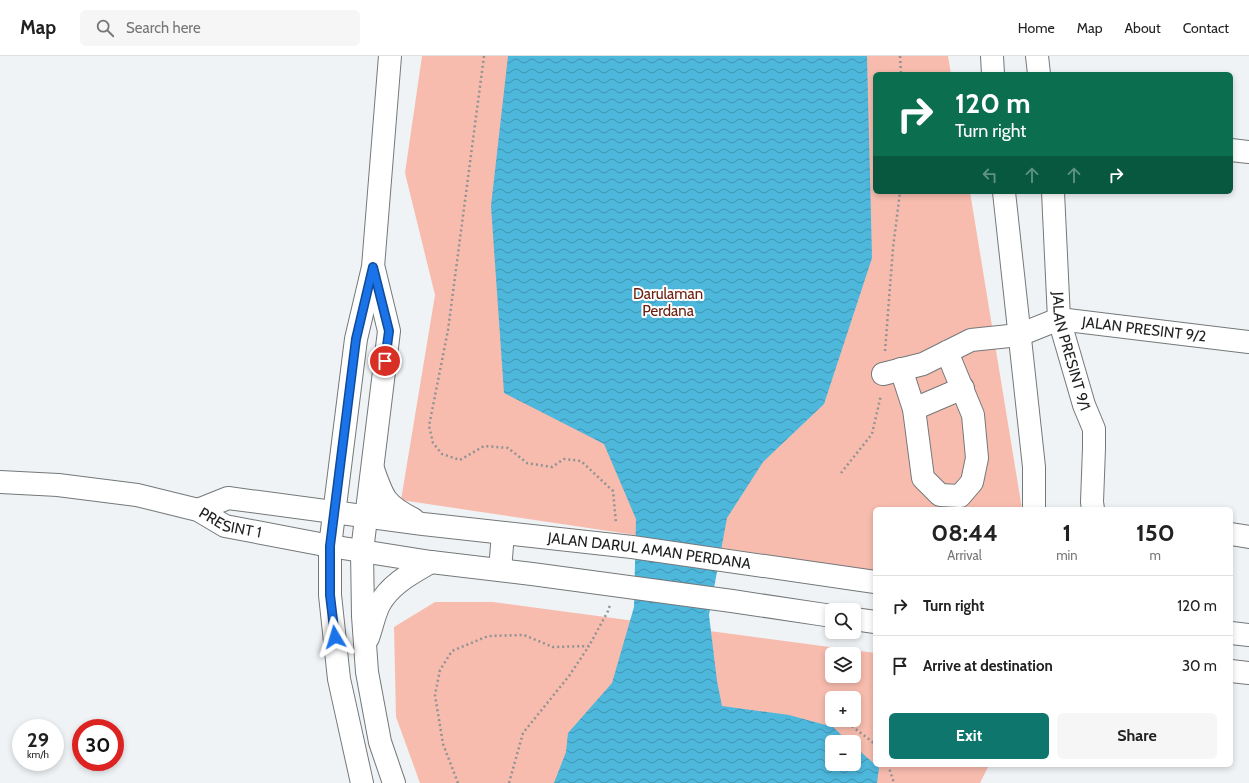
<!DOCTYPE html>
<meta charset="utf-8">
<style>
:root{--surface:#fff;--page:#f6f6f6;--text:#222;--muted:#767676;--line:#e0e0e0;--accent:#0f766e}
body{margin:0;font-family:Cabin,sans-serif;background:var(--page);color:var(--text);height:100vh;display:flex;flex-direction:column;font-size:15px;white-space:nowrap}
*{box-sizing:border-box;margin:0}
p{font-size:13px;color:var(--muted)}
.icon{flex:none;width:22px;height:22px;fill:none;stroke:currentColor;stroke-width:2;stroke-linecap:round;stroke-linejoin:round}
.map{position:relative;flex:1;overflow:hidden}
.side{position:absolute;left:873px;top:451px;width:360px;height:260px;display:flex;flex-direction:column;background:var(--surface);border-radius:6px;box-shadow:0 2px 6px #0003}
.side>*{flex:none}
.top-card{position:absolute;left:873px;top:16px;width:360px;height:122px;border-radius:6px;box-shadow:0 2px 6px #0003;background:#0b6e4f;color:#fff;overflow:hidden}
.buttons{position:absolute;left:825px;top:547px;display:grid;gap:8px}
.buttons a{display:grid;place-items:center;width:36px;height:36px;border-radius:6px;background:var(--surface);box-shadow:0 2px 6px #0003;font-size:20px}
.speed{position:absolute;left:12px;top:663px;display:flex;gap:8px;font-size:20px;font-weight:700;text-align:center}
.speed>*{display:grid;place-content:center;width:52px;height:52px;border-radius:50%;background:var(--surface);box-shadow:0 2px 6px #0003;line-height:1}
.speed small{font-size:10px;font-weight:400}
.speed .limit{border:6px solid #d22;background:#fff;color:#111}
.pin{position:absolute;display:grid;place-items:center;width:34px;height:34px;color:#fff;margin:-17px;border:2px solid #fff;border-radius:50%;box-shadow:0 1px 4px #0007}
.me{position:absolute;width:44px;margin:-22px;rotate:353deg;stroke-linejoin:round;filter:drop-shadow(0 0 3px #0008)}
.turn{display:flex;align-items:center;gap:14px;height:84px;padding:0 16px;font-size:18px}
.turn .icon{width:52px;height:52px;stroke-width:2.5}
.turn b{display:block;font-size:28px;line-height:34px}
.lanes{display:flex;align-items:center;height:38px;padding:0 16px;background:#0003;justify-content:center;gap:20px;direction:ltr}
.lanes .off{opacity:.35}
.eta{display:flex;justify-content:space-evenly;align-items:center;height:68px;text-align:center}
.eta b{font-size:24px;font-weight:700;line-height:28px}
.primary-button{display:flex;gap:8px;margin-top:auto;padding:8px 16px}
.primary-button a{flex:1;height:46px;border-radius:6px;background:var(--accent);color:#fff;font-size:16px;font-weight:700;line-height:46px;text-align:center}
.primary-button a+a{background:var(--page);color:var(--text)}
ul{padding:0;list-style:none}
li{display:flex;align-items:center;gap:12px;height:60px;padding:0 16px;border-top:1px solid var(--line)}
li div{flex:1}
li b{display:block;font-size:15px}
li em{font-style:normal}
header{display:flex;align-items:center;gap:24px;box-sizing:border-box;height:56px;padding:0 20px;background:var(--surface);border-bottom:1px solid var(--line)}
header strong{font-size:19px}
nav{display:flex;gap:22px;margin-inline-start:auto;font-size:14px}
.search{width:280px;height:36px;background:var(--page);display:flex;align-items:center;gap:10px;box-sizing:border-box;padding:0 14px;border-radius:6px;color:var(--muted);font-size:15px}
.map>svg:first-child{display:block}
.park{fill:#f7bcae;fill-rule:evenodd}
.water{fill:url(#water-waves)}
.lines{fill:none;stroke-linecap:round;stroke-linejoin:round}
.minor-casing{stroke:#747879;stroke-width:24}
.path{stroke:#909394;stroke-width:2.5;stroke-dasharray:2 3;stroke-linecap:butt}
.minor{stroke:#fff;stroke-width:22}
.route-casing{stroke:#114b97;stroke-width:10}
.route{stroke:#1a73e8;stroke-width:7}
.labels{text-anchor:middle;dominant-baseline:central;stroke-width:4;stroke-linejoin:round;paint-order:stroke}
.park-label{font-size:15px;fill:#6c2010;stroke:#fff}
.street-label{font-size:15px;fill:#1f2021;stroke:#fff}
</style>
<header>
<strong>Map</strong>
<div class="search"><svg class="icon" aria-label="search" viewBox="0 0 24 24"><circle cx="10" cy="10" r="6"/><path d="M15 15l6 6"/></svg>Search here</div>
<nav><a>Home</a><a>Map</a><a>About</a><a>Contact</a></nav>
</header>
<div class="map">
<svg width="1249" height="727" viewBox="0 0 1249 727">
<defs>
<pattern id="water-waves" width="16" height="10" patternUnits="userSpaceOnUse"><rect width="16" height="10" fill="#4eb7dc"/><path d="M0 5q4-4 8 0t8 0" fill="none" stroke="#4094b2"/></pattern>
</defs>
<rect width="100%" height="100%" fill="#eff3f5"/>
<g class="park">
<polygon points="422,0 948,0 951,18 875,18 875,136 970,136 1022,453 875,453 875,515 401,444 435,239 405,117"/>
<path d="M435,546H493L875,597V709H989L980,727H420L396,661L394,571ZM832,598H854V620H832ZM832,642H854V664H832ZM832,686H854V708H832Z"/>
</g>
<polygon class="water" points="508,0 867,0 872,202 824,348 763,406 727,462 709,559 717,625 722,650 789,659 833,671 849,686 832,686 832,708 854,708 854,690 879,712 877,727 554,727 566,696 568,677 612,627 634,551 636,463 604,388 504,337 491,150"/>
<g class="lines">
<g class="minor-casing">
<g id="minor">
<polyline points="992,0 993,18"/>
<polyline points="1037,0 1039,18"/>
<polyline points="1231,94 1249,96"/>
<polyline points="1004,136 1034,411 1034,453"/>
<path id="s1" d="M1053,136L1059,263L1084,349L1094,373V392L1092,446L1093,453"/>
<polyline points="374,213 389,275 362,495 363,560 367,616 380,686 394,727"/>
<polyline points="901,313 914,353 923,422 940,439 960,440 972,426 977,402 973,359 947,296"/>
<path id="s2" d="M883,318L923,308L971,284L1019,279L1059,263L1249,286"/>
<polyline points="914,353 963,332"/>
<path d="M373,413C383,442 385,449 413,463"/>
<path id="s3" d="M0,426L58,429L137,439L198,454L225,470L330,490L431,506L532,518L732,545L832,560"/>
<path id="s4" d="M198,454L228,442L423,468L632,491L875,526"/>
<polyline points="1231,478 1249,481"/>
<polyline points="500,514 503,477"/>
<polyline points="854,563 875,566"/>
<polyline points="1231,577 1249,579"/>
<path d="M368,582C372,571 374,559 379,549C390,528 412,517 431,506"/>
<polyline points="1231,615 1249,617"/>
<polyline points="362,727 339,623 330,539 330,490 356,283 373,211 390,0"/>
</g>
</g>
<g class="path">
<polyline points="484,0 448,274 429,370 433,387 442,398 460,404 484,390 508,392 527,407 552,411 564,403 581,405 613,435 616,467"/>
<polyline points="900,0 901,18"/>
<polyline points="885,295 893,192 900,136"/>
<polyline points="841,417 872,378 881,339"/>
<polyline points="827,651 832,655"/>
<polyline points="844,664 875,688"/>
<polyline points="888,709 894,727"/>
<polyline points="458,727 443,688 435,639 440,614 452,595 488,580 524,579 553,591 589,590 608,555 610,549"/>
<polyline points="509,727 523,677 569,620 589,590"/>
</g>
<use href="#minor" class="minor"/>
</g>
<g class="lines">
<g class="route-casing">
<polyline id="route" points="335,581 330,539 330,490 356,283 373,211 389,275 385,305"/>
</g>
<use href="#route" class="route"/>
</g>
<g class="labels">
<g class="park-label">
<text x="668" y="238">Darulaman<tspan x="668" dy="17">Perdana</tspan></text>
</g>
<g class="street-label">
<text stroke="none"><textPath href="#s2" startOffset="272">JALAN PRESINT 9/2</textPath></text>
<text stroke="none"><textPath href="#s1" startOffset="161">JALAN PRESINT 9/1</textPath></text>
<text stroke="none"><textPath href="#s3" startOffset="236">PRESINT 1</textPath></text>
<text stroke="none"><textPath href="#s4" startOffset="457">JALAN DARUL AMAN PERDANA</textPath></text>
</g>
</g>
</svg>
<div class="buttons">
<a><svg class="icon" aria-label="search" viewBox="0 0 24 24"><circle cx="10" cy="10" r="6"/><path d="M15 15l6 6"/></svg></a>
<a><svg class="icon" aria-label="layers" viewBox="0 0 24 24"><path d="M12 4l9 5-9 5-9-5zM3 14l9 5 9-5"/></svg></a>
<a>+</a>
<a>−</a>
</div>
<div class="speed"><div>29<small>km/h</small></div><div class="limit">30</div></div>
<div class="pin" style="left:385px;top:305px;background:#d93025"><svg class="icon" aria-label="arrive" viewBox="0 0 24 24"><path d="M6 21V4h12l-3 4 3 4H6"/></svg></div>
<svg class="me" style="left:335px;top:581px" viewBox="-20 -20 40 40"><path d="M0-17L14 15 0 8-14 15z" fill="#1a73e8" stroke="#fff" stroke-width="4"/></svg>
<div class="top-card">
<div class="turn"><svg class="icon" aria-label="right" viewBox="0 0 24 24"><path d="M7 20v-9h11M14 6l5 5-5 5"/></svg><div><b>120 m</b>Turn right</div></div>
<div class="lanes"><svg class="icon off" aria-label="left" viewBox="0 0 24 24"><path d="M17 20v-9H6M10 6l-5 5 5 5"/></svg><svg class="icon off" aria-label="ahead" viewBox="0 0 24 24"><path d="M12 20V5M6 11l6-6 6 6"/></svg><svg class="icon off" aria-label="ahead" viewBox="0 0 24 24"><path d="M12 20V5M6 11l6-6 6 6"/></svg><svg class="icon" aria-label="right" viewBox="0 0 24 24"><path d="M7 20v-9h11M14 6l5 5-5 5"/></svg></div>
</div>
<section class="side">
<div class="eta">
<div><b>08:44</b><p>Arrival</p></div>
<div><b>1</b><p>min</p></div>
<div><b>150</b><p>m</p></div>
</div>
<ul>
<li><svg class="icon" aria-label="right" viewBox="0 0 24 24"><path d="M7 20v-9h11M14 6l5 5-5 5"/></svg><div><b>Turn right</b></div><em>120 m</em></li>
<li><svg class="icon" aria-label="arrive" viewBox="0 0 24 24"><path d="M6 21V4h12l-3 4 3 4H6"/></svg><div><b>Arrive at destination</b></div><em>30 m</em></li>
</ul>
<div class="primary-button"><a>Exit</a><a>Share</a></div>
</section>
</div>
